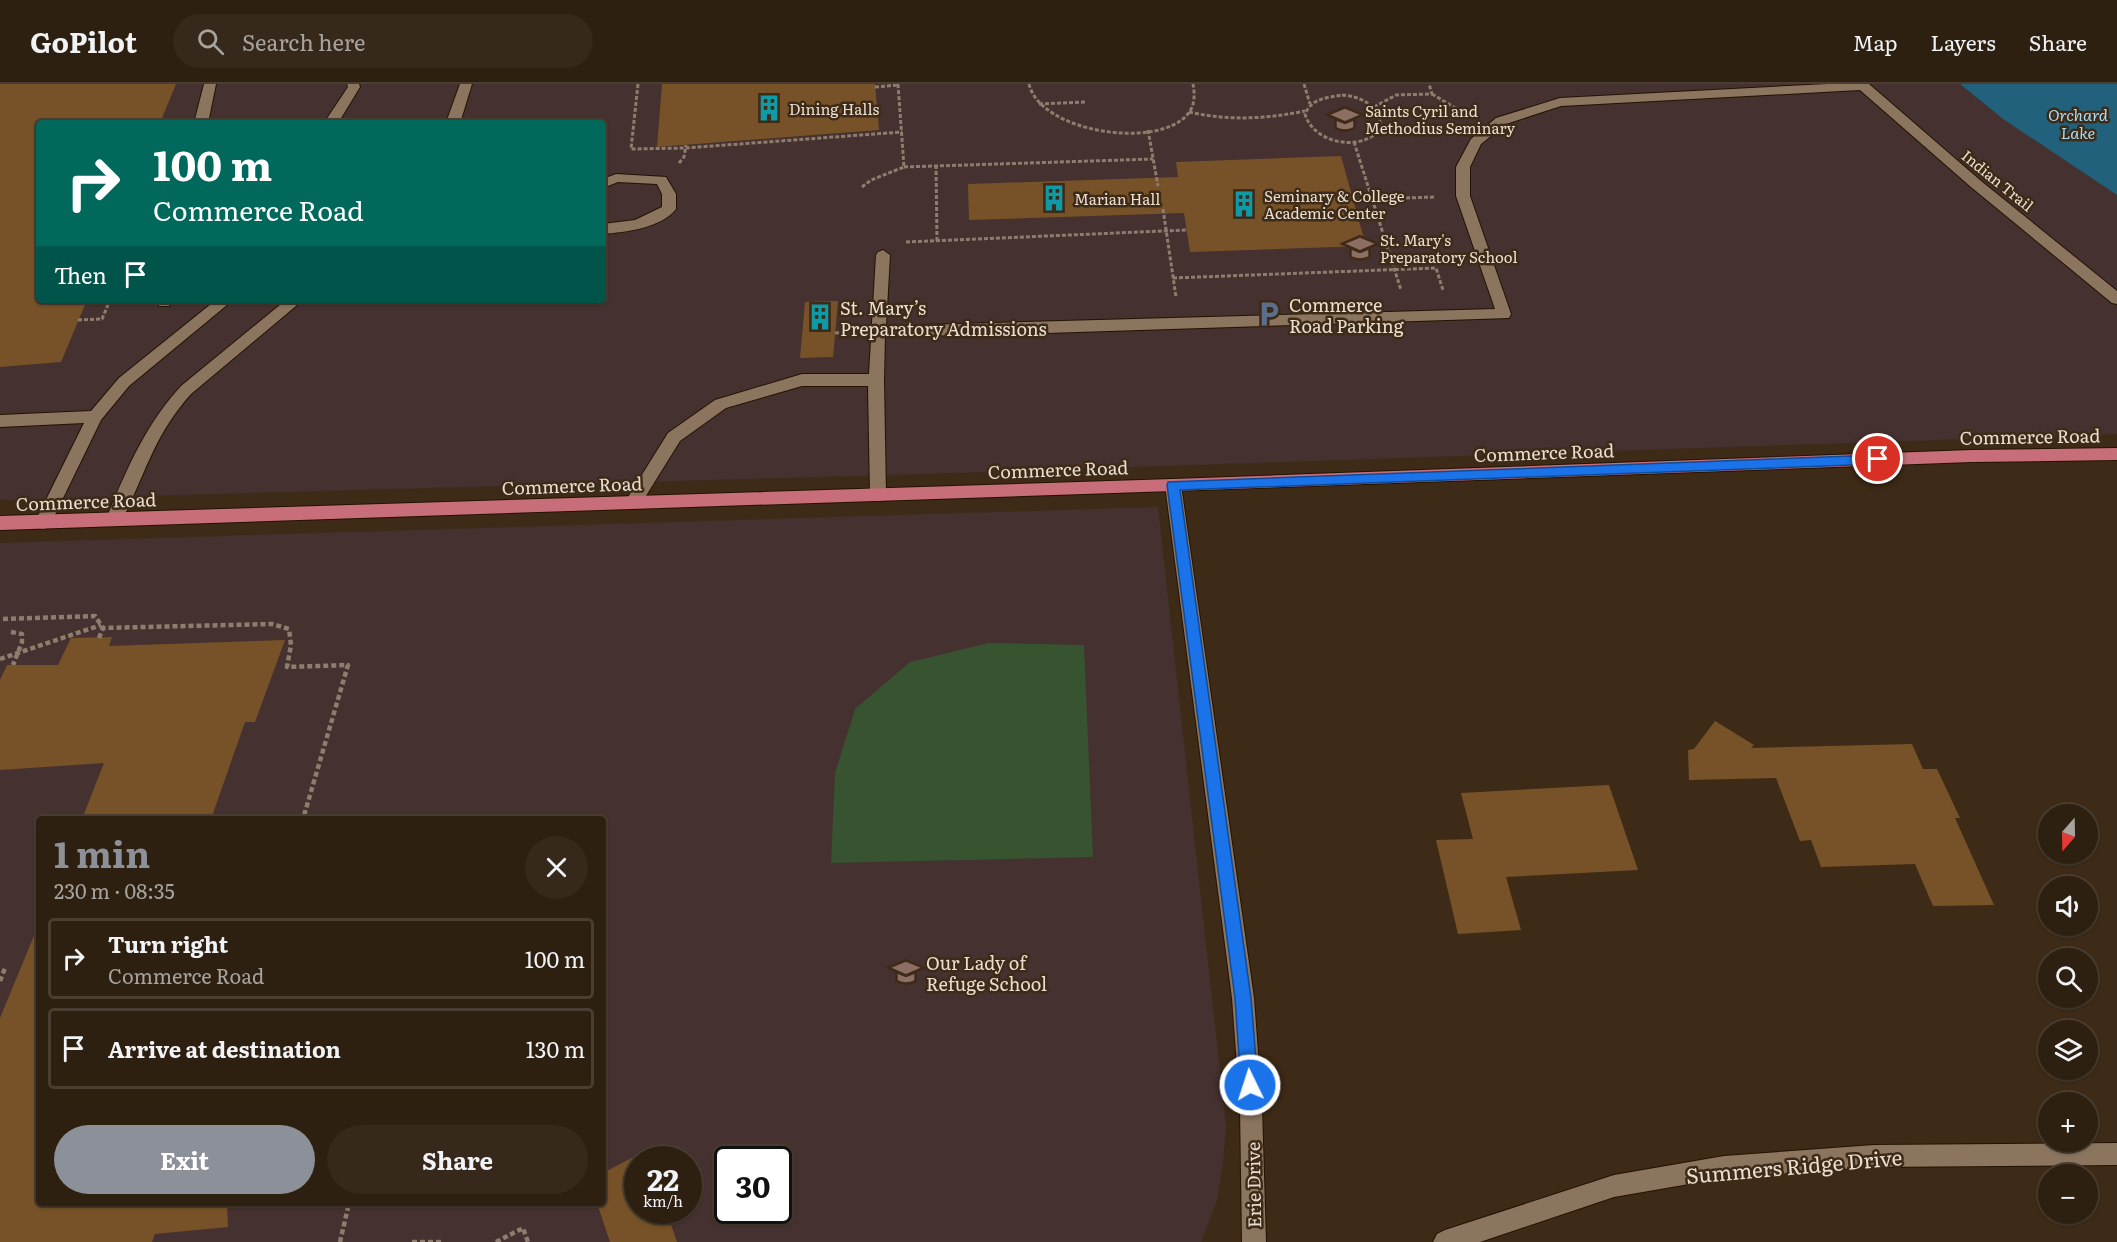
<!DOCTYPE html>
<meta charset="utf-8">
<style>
:root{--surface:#2e2011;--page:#36281a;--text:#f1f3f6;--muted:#a7a39f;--line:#493e31;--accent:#8c9099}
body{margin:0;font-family:Literata,serif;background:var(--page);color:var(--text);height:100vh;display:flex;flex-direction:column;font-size:22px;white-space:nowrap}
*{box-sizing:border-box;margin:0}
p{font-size:20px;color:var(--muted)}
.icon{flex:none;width:33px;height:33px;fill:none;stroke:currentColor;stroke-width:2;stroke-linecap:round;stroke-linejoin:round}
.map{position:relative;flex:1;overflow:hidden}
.sheet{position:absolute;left:36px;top:732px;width:570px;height:390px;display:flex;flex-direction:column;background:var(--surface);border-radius:6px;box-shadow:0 2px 4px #0004,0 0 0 2px var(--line)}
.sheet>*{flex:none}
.banner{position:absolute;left:36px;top:36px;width:570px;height:183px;border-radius:6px;box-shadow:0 2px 4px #0004,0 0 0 2px var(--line);background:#00695c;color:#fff;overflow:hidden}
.needle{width:39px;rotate:200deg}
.fabs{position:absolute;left:2038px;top:720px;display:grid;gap:12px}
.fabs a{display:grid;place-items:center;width:60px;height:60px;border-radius:50%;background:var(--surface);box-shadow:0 2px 4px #0004,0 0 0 2px var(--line);font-size:30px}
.speed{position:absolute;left:624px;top:1062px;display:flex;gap:12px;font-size:30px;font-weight:700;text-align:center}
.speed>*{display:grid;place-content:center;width:78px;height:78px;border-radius:50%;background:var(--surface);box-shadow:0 2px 4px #0004,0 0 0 2px var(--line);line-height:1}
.speed small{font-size:15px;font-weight:400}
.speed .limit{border:3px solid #111;border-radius:9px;background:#fff;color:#111}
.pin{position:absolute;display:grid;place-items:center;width:51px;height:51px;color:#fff;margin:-26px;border:3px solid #fff;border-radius:50%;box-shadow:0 2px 6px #0007}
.me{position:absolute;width:66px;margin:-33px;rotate:356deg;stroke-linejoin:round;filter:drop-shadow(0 0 4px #0008)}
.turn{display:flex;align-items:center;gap:21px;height:126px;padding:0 18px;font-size:27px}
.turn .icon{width:78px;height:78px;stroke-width:2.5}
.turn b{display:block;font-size:42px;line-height:51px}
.then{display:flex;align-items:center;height:57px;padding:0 18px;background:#0003;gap:12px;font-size:22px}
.round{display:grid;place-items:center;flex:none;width:63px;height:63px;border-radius:32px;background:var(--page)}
.headline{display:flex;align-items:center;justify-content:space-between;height:102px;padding:0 18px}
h1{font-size:36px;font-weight:700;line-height:45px;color:var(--accent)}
.button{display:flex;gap:12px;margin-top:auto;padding:12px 18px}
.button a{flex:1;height:69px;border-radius:36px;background:var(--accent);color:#fff;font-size:24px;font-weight:700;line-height:69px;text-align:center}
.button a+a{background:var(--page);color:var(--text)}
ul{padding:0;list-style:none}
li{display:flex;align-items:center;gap:18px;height:81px;margin:0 12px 9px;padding:0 6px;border:3px solid var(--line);border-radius:6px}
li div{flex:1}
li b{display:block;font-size:22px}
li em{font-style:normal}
header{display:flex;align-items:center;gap:36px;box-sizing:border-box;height:84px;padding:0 30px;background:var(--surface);border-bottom:2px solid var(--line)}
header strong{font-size:28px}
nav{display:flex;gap:33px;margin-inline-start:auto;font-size:21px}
.search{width:420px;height:54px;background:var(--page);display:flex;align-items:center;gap:15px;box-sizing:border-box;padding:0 21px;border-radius:33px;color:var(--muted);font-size:22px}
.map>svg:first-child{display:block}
.education{fill:#453130;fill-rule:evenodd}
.green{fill:#375330}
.water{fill:#21617b}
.building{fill:#775228}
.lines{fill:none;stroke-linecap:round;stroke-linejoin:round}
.minor-casing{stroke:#241301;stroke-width:2}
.major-casing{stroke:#241301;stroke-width:2}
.path-far1{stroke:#8d7d6d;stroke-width:3;stroke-dasharray:4 2;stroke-linecap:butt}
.path{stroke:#8d7d6d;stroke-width:4.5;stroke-dasharray:5 3;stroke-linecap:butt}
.minor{fill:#8b755f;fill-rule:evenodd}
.major{fill:#c86e7b;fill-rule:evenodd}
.route{fill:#1a73e8;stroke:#114b97;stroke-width:1.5}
.labels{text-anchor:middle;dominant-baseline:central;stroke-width:5;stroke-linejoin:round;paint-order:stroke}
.far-poi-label{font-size:15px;fill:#eaded1;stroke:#3e2b17;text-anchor:start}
.far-street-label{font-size:15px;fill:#eaded1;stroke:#3e2b17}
.far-water-label{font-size:16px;font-style:italic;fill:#a8dcf5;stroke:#3e2b17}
.poi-label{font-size:18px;fill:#eaded1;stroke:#3e2b17;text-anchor:start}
.street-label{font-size:18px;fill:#eaded1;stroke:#3e2b17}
.near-street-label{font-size:21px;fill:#eaded1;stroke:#3e2b17}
</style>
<header>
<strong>GoPilot</strong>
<div class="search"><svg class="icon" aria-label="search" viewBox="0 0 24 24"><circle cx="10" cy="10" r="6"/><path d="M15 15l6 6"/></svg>Search here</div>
<nav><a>Map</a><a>Layers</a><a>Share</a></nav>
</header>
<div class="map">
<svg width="2117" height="1158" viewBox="0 0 2117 1158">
<rect width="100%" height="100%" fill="#3e2b17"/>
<g class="education">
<path d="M0,0H1960L2003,35L2117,111V350L924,390L0,416ZM39,39H603V216H39Z"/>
<path d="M1158,423L1226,1042L1223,1079L1217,1116L1201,1158H0V459ZM39,735H603V1119H39ZM638,1076H688V1126H638ZM728,1076H778V1126H728Z"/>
</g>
<polygon class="green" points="989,559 1084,561 1093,773 831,779 835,689 855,625 910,578"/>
<polygon class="water" points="1960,0 2117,0 2117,111 2003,35"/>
<g class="building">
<polygon points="0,0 176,0 160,39 39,39 39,216 87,216 61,278 0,283"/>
<polygon points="662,0 875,0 879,46 657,63"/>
<polygon points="1341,72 1366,162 1190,168 1184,129 969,136 968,100 1178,93 1176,78"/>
<polygon points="838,217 833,273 800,274 805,218"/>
<polygon points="112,553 109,562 285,556 255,638 245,638 211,735 82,735 104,679 0,686 0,596 7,581 58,581 71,554"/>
<polygon points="1715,637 1754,661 1751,664 1912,660 1923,685 1937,685 1960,734 1955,734 1994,821 1933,822 1915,780 1821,783 1811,756 1800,757 1776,694 1689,696 1688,666 1694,665"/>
<polygon points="1609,701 1638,786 1506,793 1521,846 1458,850 1436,756 1473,755 1461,709"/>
<polygon points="38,842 39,1119 227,1119 228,1143 155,1150 152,1158 0,1158 0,934"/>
<polygon points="645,1067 648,1076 638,1076 638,1126 666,1126 677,1158 610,1158 597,1119 603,1119 603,1089"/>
</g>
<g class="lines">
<g class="minor-casing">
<g id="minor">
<polygon points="204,0 216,0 208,39 194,39"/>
<polygon points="347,0 359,0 360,3 338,39 324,39 348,3"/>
<polygon points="460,0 472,0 461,36 459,39 450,39 447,36"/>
<polygon points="1828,0 1869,0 1981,97 2117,207 2117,220 2112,219 1971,103 1860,6 1561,22 1506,40 1481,60 1470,83 1470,112 1511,230 1509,234 982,251 885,252 884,296 886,411 884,416 878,417 872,416 870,411 868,302 802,302 726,324 680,357 639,423 633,424 627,423 625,418 668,349 715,316 802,290 869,290 876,171 878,168 883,166 890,171 886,242 1495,225 1456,112 1456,83 1471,55 1496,34 1560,14"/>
<path d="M616,90L666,93L676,110V125C661,144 626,148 603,150V140L635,136L662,123V110L657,100L618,98L603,104V95Z"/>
<polygon points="158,216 172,216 169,222 159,222"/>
<polygon points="216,216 233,216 129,302 101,336 49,443 43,445 37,443 35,438 84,339 0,343 0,331 91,327 119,294"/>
<path d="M286,216H303L191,310C153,352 145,392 120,440L114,442L108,440L106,435C126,387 145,341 181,302Z"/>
<polygon points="1173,395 1179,396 1181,401 1254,914 1262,1023 1266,1158 1242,1158 1240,1023 1232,914 1165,401 1167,396"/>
<polygon points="2117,1059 2117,1081 1874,1083 1724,1094 1614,1113 1480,1158 1433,1158 1437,1150 1445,1146 1614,1091 1724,1072 1874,1061"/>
</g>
</g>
<g class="major-casing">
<polygon id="major" points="2117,364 2117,376 1972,378 1173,407 0,446 0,432 1173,395 1972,366"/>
</g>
<g class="path-far1">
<polyline points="638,0 631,65 685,64 902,48"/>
<path d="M1029,0C1040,48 1156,66 1187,31C1195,22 1195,11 1193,0"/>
<polyline points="1304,0 1310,20"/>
<polyline points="875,3 898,1"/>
<polyline points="1432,10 1467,31"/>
<path d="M1342,11C1350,12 1357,13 1364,17C1378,24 1388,43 1371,53C1348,66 1312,55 1305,30C1312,14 1326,14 1342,11Z"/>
<polyline points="1039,20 1085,18"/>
<polyline points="1374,23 1396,11 1432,10 1429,0"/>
<path d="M1189,28C1229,37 1265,35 1305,27"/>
<polyline points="1148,46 1158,102"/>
<polyline points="1354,58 1401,206"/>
<polyline points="679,79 684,73 686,61"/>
<polyline points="936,81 937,157"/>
<polyline points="904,83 1153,75"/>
<polyline points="862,103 871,96 904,83 898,0"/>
<polyline points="1346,116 1435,113"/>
<polyline points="1163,125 1176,213"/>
<polyline points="906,158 1187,146"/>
<polyline points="1173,194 1436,184 1443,206"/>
<polyline points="78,236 102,235 110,216"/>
<polyline points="835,249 848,248 849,245"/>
</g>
<g class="path">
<polyline points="3,535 95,532 103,544 272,540 289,545 291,561 287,583 348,581 303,735"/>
<polyline points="11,548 22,550 22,558 13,581"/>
<polyline points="99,554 103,544"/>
<polyline points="0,575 101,541"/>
<polyline points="0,897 5,884"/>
<polyline points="340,1158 349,1119"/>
<polyline points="412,1158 441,1158"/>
<polyline points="496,1158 523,1144 528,1158"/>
</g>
<use href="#minor" class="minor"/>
<use href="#major" class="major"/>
</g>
<polygon class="route" points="1878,371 1884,375 1878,380 1180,406 1251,914 1258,1001 1255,1007 1250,1009 1244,1007 1241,1001 1235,914 1167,401 1168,398"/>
<defs>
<g id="building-bare" transform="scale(2.07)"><path d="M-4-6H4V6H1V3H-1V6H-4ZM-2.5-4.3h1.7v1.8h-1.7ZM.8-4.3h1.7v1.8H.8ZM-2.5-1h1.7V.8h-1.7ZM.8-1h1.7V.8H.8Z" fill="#0f9aa8" stroke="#3e2b17" stroke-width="2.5" paint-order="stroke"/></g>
<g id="school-bare" transform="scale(2.07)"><path d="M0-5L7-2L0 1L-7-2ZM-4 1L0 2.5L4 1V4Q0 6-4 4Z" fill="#8d6e63" stroke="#3e2b17" stroke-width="2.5" paint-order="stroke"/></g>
<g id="parking-bare" transform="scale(2.07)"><path d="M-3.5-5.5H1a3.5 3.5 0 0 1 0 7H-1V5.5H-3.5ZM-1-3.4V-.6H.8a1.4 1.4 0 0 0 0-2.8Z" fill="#5c6f8a" stroke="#3e2b17" stroke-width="2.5" paint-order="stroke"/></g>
</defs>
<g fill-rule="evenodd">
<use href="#building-bare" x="769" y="24"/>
<use href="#school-bare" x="1345" y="35"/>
<use href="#building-bare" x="1054" y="114"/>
<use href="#building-bare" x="1244" y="120"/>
<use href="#school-bare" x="1360" y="164"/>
<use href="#parking-bare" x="1269" y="230"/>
<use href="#building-bare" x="820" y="233"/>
<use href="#school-bare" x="906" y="888"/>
</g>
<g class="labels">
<g class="far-poi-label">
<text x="789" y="24">Dining Halls</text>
<text x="1365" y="26">Saints Cyril and<tspan x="1365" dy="17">Methodius Seminary</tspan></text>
<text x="1264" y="111">Seminary &amp; College<tspan x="1264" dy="17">Academic Center</tspan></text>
<text x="1074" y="114">Marian Hall</text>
<text x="1380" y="155">St. Mary's<tspan x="1380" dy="17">Preparatory School</tspan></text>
</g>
<g class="far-street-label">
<text transform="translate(1998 96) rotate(39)">Indian Trail</text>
</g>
<g class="far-water-label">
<text x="2078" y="30">Orchard<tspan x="2078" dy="18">Lake</tspan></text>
</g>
<g class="poi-label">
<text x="1289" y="220">Commerce<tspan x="1289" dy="21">Road Parking</tspan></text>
<text x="840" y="223">St. Mary’s<tspan x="840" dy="21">Preparatory Admissions</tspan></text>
<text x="926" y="878">Our Lady of<tspan x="926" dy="21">Refuge School</tspan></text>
</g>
<g class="street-label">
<text transform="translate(2030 352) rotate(-1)">Commerce Road</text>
<text transform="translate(1544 368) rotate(-2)">Commerce Road</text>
<text transform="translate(1058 385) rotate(-2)">Commerce Road</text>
<text transform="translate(572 401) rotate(-2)">Commerce Road</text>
<text transform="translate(86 417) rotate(-2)">Commerce Road</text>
<text transform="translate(1253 1101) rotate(-91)">Erie Drive</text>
</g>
<g class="near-street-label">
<text transform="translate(1794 1081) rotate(-5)">Summers Ridge Drive</text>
</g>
</g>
</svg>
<div class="fabs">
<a><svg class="needle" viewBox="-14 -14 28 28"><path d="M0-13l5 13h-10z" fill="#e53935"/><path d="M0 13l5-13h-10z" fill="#a7a39f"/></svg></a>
<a><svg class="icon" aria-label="sound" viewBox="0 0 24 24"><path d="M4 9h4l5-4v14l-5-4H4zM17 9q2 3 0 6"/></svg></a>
<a><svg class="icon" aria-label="search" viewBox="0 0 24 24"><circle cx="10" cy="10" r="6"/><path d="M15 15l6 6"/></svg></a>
<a><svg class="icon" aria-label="layers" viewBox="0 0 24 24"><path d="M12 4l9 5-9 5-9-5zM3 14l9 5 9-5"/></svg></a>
<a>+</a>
<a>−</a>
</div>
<div class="speed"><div>22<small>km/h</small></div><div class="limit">30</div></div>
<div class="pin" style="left:1878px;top:375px;background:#d93025"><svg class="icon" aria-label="arrive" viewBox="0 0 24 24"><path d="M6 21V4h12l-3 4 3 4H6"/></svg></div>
<svg class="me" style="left:1250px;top:1001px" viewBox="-20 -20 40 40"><circle r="17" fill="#1a73e8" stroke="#fff" stroke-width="3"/><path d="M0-11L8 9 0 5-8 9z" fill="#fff"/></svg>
<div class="banner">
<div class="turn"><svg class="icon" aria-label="right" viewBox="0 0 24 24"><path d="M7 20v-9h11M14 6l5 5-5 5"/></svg><div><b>100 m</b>Commerce Road</div></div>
<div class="then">Then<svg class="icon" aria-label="arrive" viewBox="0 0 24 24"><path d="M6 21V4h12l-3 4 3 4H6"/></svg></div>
</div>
<section class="sheet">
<div class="headline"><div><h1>1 min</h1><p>230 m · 08:35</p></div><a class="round"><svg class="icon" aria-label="close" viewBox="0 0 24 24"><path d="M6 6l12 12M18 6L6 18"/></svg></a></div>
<ul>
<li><svg class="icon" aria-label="right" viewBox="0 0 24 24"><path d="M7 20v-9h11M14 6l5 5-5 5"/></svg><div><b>Turn right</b><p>Commerce Road</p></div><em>100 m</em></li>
<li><svg class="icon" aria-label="arrive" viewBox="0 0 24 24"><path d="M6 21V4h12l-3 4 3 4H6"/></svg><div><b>Arrive at destination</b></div><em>130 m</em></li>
</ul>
<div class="button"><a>Exit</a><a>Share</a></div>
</section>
</div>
